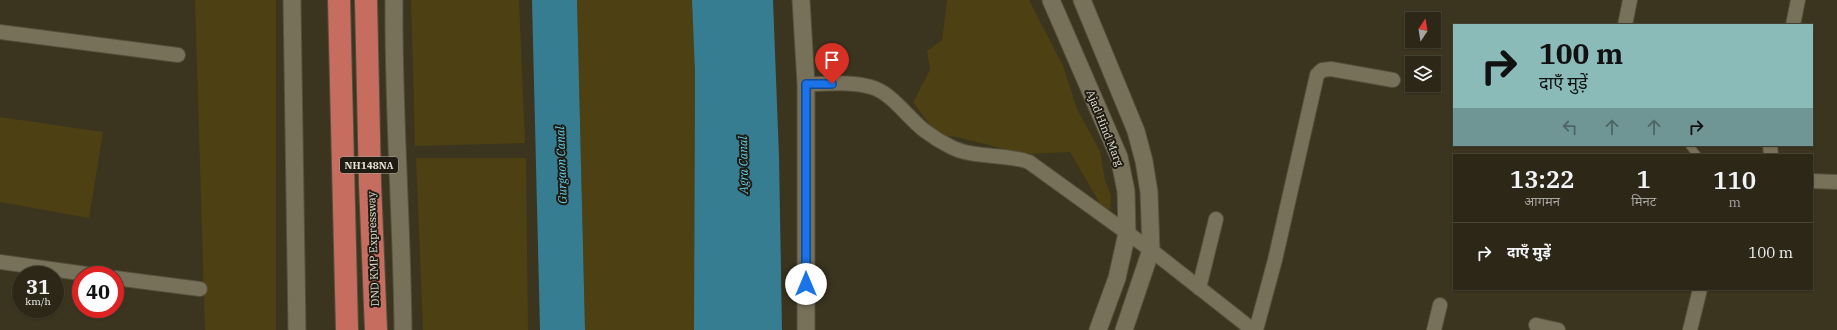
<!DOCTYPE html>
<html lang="hi">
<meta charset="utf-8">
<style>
:root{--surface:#2c2717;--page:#383324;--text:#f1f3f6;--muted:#a6a5a1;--line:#484436}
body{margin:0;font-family:"IBM Plex Serif","Noto Sans Devanagari",serif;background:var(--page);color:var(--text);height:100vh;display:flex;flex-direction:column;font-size:15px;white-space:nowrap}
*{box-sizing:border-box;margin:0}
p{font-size:13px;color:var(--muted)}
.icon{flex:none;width:22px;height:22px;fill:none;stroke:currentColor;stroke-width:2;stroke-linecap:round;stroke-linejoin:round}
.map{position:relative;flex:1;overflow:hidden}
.details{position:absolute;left:1453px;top:154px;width:360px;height:136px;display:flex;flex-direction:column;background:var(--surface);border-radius:0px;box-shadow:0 1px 3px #0004,0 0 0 1px var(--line)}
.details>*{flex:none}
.banner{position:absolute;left:1453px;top:24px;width:360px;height:122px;border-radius:0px;box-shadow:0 1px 3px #0004,0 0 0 1px var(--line);background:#8bbbb9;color:#111;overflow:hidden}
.needle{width:26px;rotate:12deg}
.fabs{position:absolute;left:1405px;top:12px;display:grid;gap:8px}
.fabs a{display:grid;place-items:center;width:36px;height:36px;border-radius:0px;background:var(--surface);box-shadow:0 1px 3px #0004,0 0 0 1px var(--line);font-size:20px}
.speed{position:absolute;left:12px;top:266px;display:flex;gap:8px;font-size:20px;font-weight:700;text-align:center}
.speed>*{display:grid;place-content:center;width:52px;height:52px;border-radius:50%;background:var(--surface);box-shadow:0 1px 3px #0004,0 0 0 1px var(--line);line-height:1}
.speed small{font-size:10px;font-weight:400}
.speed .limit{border:6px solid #d22;background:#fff;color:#111}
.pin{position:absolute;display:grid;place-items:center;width:34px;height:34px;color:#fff;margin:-41px -17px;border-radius:50% 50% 50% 0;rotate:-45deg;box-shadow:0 0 4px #0007}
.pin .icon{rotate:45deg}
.me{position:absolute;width:44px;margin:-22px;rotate:0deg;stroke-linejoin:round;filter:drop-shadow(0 0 3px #0008)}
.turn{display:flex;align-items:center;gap:14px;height:84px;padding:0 20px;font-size:18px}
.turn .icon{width:52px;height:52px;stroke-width:2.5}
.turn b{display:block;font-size:28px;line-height:34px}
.lanes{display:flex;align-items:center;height:38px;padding:0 20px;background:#0003;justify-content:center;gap:20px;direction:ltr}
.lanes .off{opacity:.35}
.eta{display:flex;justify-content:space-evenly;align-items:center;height:68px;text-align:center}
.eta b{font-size:24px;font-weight:600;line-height:28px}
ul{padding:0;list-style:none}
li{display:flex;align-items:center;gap:12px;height:60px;padding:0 20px;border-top:1px solid var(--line)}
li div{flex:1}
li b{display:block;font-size:15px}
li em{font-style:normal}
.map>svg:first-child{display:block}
.green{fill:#4d4012}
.water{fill:#377d92}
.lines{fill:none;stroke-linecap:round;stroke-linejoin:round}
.service-casing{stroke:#554f3c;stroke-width:9}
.minor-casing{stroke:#554f3c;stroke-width:16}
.tertiary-casing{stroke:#554f3c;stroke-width:19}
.trunk-casing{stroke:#554f3c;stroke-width:24}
.service{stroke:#78715a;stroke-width:7}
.minor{stroke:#78715a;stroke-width:14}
.tertiary{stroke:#78715a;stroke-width:17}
.trunk{stroke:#c66d60;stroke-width:22}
.route-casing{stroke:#114b97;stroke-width:10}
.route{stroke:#1a73e8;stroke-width:7}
.labels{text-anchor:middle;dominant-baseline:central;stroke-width:4;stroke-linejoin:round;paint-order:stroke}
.shield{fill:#1f1c13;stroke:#aaa69a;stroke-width:1}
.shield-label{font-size:10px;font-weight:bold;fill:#e5e1d4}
.street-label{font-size:11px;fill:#e5e1d4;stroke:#1f1c13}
.water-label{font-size:12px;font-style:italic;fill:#65ceee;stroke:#1f1c13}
</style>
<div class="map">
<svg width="1837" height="330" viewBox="0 0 1837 330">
<rect width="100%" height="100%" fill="#3b341f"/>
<g class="green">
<polygon points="195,0 276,0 276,330 205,330"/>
<polygon points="411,0 519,0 525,143 415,146"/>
<polygon points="577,0 692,0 695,73 694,330 585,330"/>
<polygon points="947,0 1029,0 1063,66 1077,109 1100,151 1105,180 1111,196 1109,219 1070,152 1025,154 957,137 937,135 913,102 930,70 927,51 942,40"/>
<polygon points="0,117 103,132 89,218 0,202"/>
<polygon points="416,158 526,158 528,330 423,330"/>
</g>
<g class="water">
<polygon points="532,0 577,0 585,330 540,330"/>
<polygon points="692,0 773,0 779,157 782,330 694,330 695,73"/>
</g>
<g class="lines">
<g class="service-casing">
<polyline id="service" points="1689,145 1697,155"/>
</g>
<g class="minor-casing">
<g id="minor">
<polyline points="1625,25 1630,0"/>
<polyline points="1793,25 1798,0"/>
<polyline points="0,32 178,55"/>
<path d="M806,84C827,84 851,81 871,87C891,92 908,118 925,131C933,137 943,143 951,147C975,159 1004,153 1029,162L1151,250L1253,330"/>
<polyline points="1770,145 1771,155"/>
<polyline points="1812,181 1837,182"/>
<polyline points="0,262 94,275"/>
<polyline points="115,278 200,289"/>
<polyline points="1199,288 1216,219"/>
<polyline points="1536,325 1558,330"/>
<polyline points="1256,330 1275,260 1317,75 1322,70 1331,69 1393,80"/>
<polyline points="1434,330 1440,305"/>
<polyline points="1690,330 1700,289"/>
</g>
</g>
<g class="tertiary-casing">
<g id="tertiary">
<polyline points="292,0 297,330"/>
<path d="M394,0C393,110 402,220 403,330"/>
<polyline points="801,0 806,84 806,330"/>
<polyline points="1051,0 1119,157 1126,191 1127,233 1117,278 1098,330"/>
<polyline points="1082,0 1136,131 1144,161 1149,192 1151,250 1124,330"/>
</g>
</g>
<g class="trunk-casing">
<g id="trunk">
<polyline points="339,0 347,330"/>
<polyline points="366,0 370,183 376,330"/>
</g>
</g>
<use href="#service" class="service"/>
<use href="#minor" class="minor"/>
<use href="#tertiary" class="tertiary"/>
<use href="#trunk" class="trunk"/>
</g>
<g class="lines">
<g class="route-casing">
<polyline id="route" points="806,284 806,84 832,84"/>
</g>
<use href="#route" class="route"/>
</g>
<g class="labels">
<rect class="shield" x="340" y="157" width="58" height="16" rx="3"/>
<g class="shield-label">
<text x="369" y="165">NH148NA</text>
</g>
<g class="street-label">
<text transform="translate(1105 128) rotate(68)">Ajad Hind Marg</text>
<text transform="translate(373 249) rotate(-92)">DND KMP Expressway</text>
</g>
<g class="water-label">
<text transform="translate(561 165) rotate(-92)">Gurgaon Canal</text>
<text transform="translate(743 165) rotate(-91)">Agra Canal</text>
</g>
</g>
</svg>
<div class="fabs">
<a><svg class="needle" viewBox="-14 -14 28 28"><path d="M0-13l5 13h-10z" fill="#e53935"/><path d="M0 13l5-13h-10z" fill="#a6a5a1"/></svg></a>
<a><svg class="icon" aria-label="layers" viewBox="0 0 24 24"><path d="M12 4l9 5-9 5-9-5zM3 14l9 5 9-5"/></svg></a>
</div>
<div class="speed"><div>31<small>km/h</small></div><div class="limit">40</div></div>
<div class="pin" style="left:832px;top:84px;background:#d93025"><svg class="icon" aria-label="arrive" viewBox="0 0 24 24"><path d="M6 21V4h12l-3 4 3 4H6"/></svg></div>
<svg class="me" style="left:806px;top:284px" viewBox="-20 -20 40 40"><circle r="19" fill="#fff"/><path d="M0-13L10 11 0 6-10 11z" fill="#1a73e8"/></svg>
<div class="banner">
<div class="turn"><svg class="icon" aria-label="right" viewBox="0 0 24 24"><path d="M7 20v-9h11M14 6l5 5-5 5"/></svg><div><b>100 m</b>दाएँ मुड़ें</div></div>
<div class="lanes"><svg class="icon off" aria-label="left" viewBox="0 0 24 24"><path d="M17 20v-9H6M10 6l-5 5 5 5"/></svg><svg class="icon off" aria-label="ahead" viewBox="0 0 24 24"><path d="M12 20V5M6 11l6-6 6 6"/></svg><svg class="icon off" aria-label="ahead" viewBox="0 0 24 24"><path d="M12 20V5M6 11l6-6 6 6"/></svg><svg class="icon" aria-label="right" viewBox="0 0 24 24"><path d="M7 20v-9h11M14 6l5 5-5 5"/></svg></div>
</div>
<section class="details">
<div class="eta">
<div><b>13:22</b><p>आगमन</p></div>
<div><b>1</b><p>मिनट</p></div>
<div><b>110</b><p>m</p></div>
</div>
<ul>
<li><svg class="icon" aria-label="right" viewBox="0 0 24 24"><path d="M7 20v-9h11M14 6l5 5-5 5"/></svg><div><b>दाएँ मुड़ें</b></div><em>100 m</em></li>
</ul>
</section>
</div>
